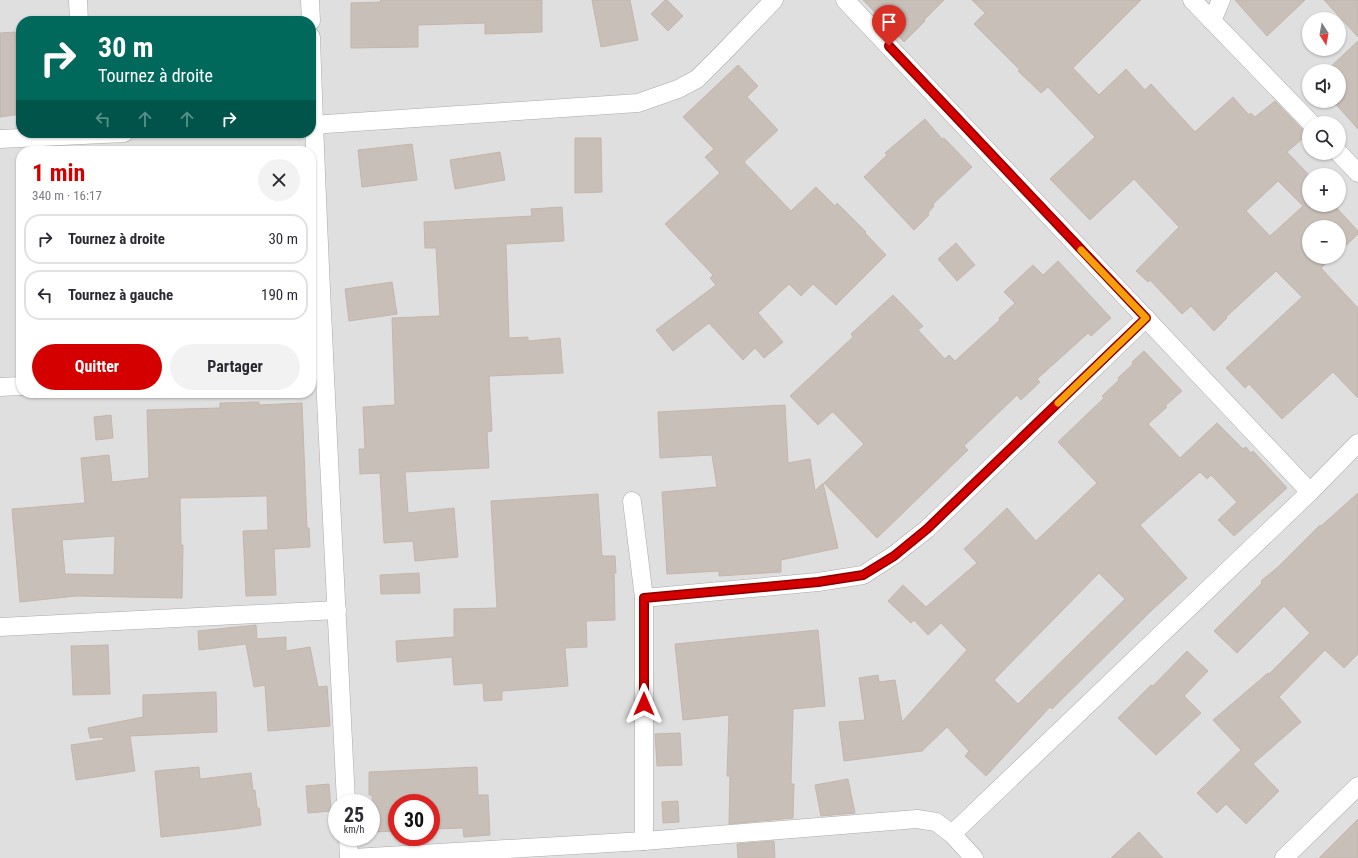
<!DOCTYPE html>
<html lang="fr">
<meta charset="utf-8">
<style>
:root{--surface:#fff;--page:#f2f2f3;--text:#2b2b33;--muted:#7c7c81;--line:#e1e1e2;--accent:#d40000}
body{margin:0;font-family:"Roboto Condensed",sans-serif;background:var(--page);color:var(--text);height:100vh;display:flex;flex-direction:column;font-size:15px;white-space:nowrap}
*{box-sizing:border-box;margin:0}
p{font-size:13px;color:var(--muted)}
.icon{flex:none;width:22px;height:22px;fill:none;stroke:currentColor;stroke-width:2;stroke-linecap:round;stroke-linejoin:round}
.map{position:relative;flex:1;overflow:hidden}
.sheet{position:absolute;left:16px;top:146px;width:300px;height:252px;display:flex;flex-direction:column;background:var(--surface);border-radius:16px;box-shadow:0 1px 3px #0004}
.sheet>*{flex:none}
.hud{position:absolute;left:16px;top:16px;width:300px;height:122px;border-radius:16px;box-shadow:0 1px 3px #0004;background:#00695c;color:#fff;overflow:hidden}
.needle{width:26px;rotate:169deg}
.fabs{position:absolute;left:1302px;top:12px;display:grid;gap:8px}
.fabs a{display:grid;place-items:center;width:44px;height:44px;border-radius:50%;background:var(--surface);box-shadow:0 1px 3px #0004;font-size:20px}
.speed{position:absolute;left:328px;top:794px;display:flex;gap:8px;font-size:20px;font-weight:700;text-align:center}
.speed>*{display:grid;place-content:center;width:52px;height:52px;border-radius:50%;background:var(--surface);box-shadow:0 1px 3px #0004;line-height:1}
.speed small{font-size:10px;font-weight:400}
.speed .limit{border:6px solid #d22;background:#fff;color:#111}
.pin{position:absolute;display:grid;place-items:center;width:34px;height:34px;color:#fff;margin:-41px -17px;border-radius:50% 50% 50% 0;rotate:-45deg;box-shadow:0 0 4px #0007}
.pin .icon{rotate:45deg}
.me{position:absolute;width:44px;margin:-22px;rotate:0deg;stroke-linejoin:round;filter:drop-shadow(0 0 3px #0008)}
.turn{display:flex;align-items:center;gap:14px;height:84px;padding:0 16px;font-size:18px}
.turn .icon{width:52px;height:52px;stroke-width:2.5}
.turn b{display:block;font-size:28px;line-height:34px}
.lanes{display:flex;align-items:center;height:38px;padding:0 16px;background:#0003;justify-content:center;gap:20px;direction:ltr}
.lanes .off{opacity:.35}
.round{display:grid;place-items:center;flex:none;width:42px;height:42px;border-radius:21px;background:var(--page)}
.head{display:flex;align-items:center;justify-content:space-between;height:68px;padding:0 16px}
h1{font-size:24px;font-weight:700;line-height:30px;color:var(--accent)}
.primary-button{display:flex;gap:8px;margin-top:auto;padding:8px 16px}
.primary-button a{flex:1;height:46px;border-radius:24px;background:var(--accent);color:#fff;font-size:16px;font-weight:700;line-height:46px;text-align:center}
.primary-button a+a{background:var(--page);color:var(--text)}
ul{padding:0;list-style:none}
li{display:flex;align-items:center;gap:12px;height:50px;margin:0 8px 6px;padding:0 8px;border:2px solid var(--line);border-radius:16px}
li div{flex:1}
li b{display:block;font-size:15px}
li em{font-style:normal}
.map>svg:first-child{display:block}
.residential{fill:#e0dfdf;fill-rule:evenodd}
.building{fill:#c7bfb8;stroke:#c4b6ab;fill-rule:evenodd}
.lines{fill:none;stroke-linecap:round;stroke-linejoin:round}
.minor-casing{stroke:#a9a9a9;stroke-width:19}
.minor{stroke:#fff;stroke-width:18}
.route-casing{stroke:#8a0000;stroke-width:10}
.route{stroke:#d40000;stroke-width:7}
.slow{stroke:#f59e0b;stroke-width:7}
</style>
<div class="map">
<svg width="1358" height="858" viewBox="0 0 1358 858">
<rect width="100%" height="100%" fill="#f2efe9"/>
<path class="residential" d="M0,0H1358V858H0ZM1309,19H1339V49H1309ZM21,21H311V133H21ZM1309,71H1339V101H1309ZM1309,123H1339V153H1309ZM21,151H311V393H21ZM1309,175H1339V205H1309ZM1309,227H1339V257H1309ZM337,803H371V837H337ZM397,803H431V837H397Z"/>
<g class="building">
<polygon points="380,0 542,0 542,32 485,34 485,23 418,25 418,47 351,48 351,3 381,2"/>
<polygon points="592,0 630,0 638,40 601,47"/>
<polygon points="665,0 667,0 683,16 668,31 651,14"/>
<polygon points="863,0 944,0 924,20 925,21 904,42"/>
<path d="M972,0H1141L1073,68L1099,95L1126,69L1145,90L1151,84L1195,132L1233,97L1249,115L1251,113L1255,117L1275,101L1303,130L1309,133L1287,152L1309,175V205H1334L1358,231V234L1339,252V227H1309V257H1333L1321,268L1358,308V398L1333,372L1282,419L1249,384L1245,388L1226,368L1302,297L1276,271L1226,317L1227,318L1214,331L1191,306L1182,314L1150,280L1148,282L1136,271L1179,227L1134,179L1090,220L1050,179L1095,137L1048,87L1041,93L1018,71L1020,70L974,24L985,13ZM1278,181L1303,206L1270,236L1246,211Z"/>
<polygon points="1235,0 1305,0 1267,36"/>
<polygon points="1324,0 1358,0 1358,37"/>
<polygon points="15,32 21,87 21,114 0,117 0,33"/>
<polygon points="1358,41 1358,129 1333,101 1339,101 1339,71 1326,71"/>
<polygon points="738,65 758,86 747,97 778,130 744,162 791,211 816,187 835,206 837,203 866,232 865,233 886,255 836,305 813,284 801,296 789,284 758,313 783,342 764,358 755,348 743,360 709,323 673,351 656,330 716,285 710,278 713,275 665,224 720,173 705,157 714,149 683,117"/>
<polygon points="925,119 942,139 944,138 972,167 933,204 934,206 928,213 929,215 914,230 864,177 887,155 885,153"/>
<polygon points="575,138 601,138 602,192 575,193"/>
<polygon points="412,144 417,180 362,187 358,150"/>
<polygon points="500,152 505,180 455,189 450,160"/>
<polygon points="562,207 564,241 506,244 509,338 528,337 528,341 560,338 563,373 489,376 492,431 487,432 489,468 405,472 408,513 454,508 458,557 415,561 413,541 384,543 380,473 360,474 359,449 365,449 363,407 395,405 392,318 440,316 436,248 425,248 424,222 532,216 531,209"/>
<polygon points="956,243 975,265 957,281 938,259"/>
<polygon points="1058,261 1111,318 1091,336 1088,333 1037,379 1040,382 1021,400 1017,395 964,446 968,450 877,538 824,483 864,444 834,413 832,412 818,425 790,396 853,337 851,334 893,295 923,326 918,330 945,359 949,355 955,361 1000,320 999,318 1015,303 1004,292 1033,265 1043,275"/>
<polygon points="392,282 397,314 349,321 345,289"/>
<path d="M1144,351L1182,391L1165,406L1167,407L1148,424L1180,458L1217,423L1243,449L1246,447L1251,453L1253,451L1287,488L1234,536L1218,520L1237,502L1211,475L1207,479L1200,472L1140,525L1187,578L1152,610L1052,709L1050,707L986,776L965,756L969,751L947,727L922,751L844,761L839,722L865,720L859,678L878,675L879,682L895,680L902,722L967,650L941,623L928,635L914,620L911,623L888,601L903,585L926,607L977,563L964,549L1007,508L1036,541L1097,483L1058,442L1104,398L1102,396L1119,380L1118,378L1133,364L1132,362ZM1099,573L1125,599L1018,704L994,680Z"/>
<path d="M259,402V405L302,403L307,528H309L310,547L274,549L276,595L246,596L243,531L268,530L267,496L223,497L180,498L181,545H183L182,598L76,596L20,602L12,509L85,503L81,458L109,455L112,482L149,478L147,410L220,408V403ZM115,536L114,575L65,574L62,540Z"/>
<polygon points="785,405 788,463 810,459 815,491 823,483 838,548 781,560 781,572 719,576 719,571 667,574 662,492 717,487 712,455 660,458 658,412"/>
<polygon points="111,415 113,438 96,440 94,417"/>
<polygon points="1358,493 1358,654 1344,668 1325,650 1279,697 1301,722 1253,764 1279,791 1246,824 1226,804 1217,813 1197,793 1241,750 1213,720 1268,673 1269,674 1310,633 1284,606 1237,653 1214,631 1262,583 1261,581 1278,567 1320,525 1321,526"/>
<polygon points="598,494 602,556 615,556 616,573 614,573 615,620 586,621 587,647 565,648 568,686 502,691 502,700 484,701 483,683 454,685 452,657 397,662 396,641 454,637 454,609 497,608 491,501"/>
<polygon points="419,573 420,593 381,594 380,575"/>
<polygon points="256,625 257,639 286,637 286,651 310,647 318,687 327,686 330,726 268,731 265,685 254,687 246,644 199,650 198,631"/>
<polygon points="818,630 825,706 793,709 791,784 794,784 793,818 729,824 730,776 727,776 729,715 683,720 675,644"/>
<polygon points="108,645 110,694 73,695 71,646"/>
<polygon points="1187,651 1208,671 1184,696 1201,713 1156,755 1118,718 1151,685 1153,686"/>
<polygon points="216,692 217,732 130,736 135,771 76,780 71,745 104,740 103,737 90,738 88,728 143,717 143,695"/>
<polygon points="680,733 682,765 657,766 655,734"/>
<polygon points="199,767 200,779 251,773 253,791 255,790 257,808 259,808 261,825 235,829 161,837 155,771"/>
<polygon points="477,767 478,795 488,795 490,835 464,837 463,828 431,829 431,803 397,803 397,831 374,832 372,795 369,795 369,772"/>
<polygon points="848,779 855,813 821,816 815,785"/>
<polygon points="329,784 331,811 308,813 306,786"/>
<polygon points="678,801 679,822 663,823 662,802"/>
<polygon points="1358,819 1358,858 1319,858"/>
<polygon points="1139,832 1163,858 1111,858"/>
<polygon points="774,841 775,858 738,858 737,844"/>
</g>
<g class="lines">
<g class="minor-casing">
<g id="minor">
<polyline points="78,0 79,21"/>
<polyline points="310,0 311,21"/>
<polyline points="845,0 1310,492"/>
<polyline points="1192,0 1311,123"/>
<polyline points="1212,21 1221,0"/>
<path d="M311,37C319,293 334,548 346,803"/>
<polyline points="311,125 638,103 678,89 697,79 722,54 774,0"/>
<polyline points="0,139 124,133"/>
<polyline points="1339,153 1358,173"/>
<polyline points="0,387 21,386"/>
<polyline points="632,501 644,598 644,841"/>
<polyline points="644,598 818,582 863,575 894,555 927,529 1146,318"/>
<polyline points="0,627 337,610"/>
<polyline points="952,834 1310,492 1358,443"/>
<polyline points="348,837 349,858"/>
<polyline points="353,858 644,841 917,819 936,822 952,834 974,858"/>
<polyline points="1284,858 1358,786"/>
</g>
</g>
<use href="#minor" class="minor"/>
</g>
<g class="lines">
<g class="route-casing">
<polyline id="route" points="644,704 644,598 818,582 863,575 894,556 927,529 1146,318 889,46"/>
</g>
<use href="#route" class="route"/>
<polyline class="slow" points="1058,403 1146,318 1081,250"/>
</g>
</svg>
<div class="fabs">
<a><svg class="needle" viewBox="-14 -14 28 28"><path d="M0-13l5 13h-10z" fill="#e53935"/><path d="M0 13l5-13h-10z" fill="#7c7c81"/></svg></a>
<a><svg class="icon" aria-label="sound" viewBox="0 0 24 24"><path d="M4 9h4l5-4v14l-5-4H4zM17 9q2 3 0 6"/></svg></a>
<a><svg class="icon" aria-label="search" viewBox="0 0 24 24"><circle cx="10" cy="10" r="6"/><path d="M15 15l6 6"/></svg></a>
<a>+</a>
<a>−</a>
</div>
<div class="speed"><div>25<small>km/h</small></div><div class="limit">30</div></div>
<div class="pin" style="left:889px;top:46px;background:#d93025"><svg class="icon" aria-label="arrive" viewBox="0 0 24 24"><path d="M6 21V4h12l-3 4 3 4H6"/></svg></div>
<svg class="me" style="left:644px;top:704px" viewBox="-20 -20 40 40"><path d="M0-17L14 15 0 8-14 15z" fill="#d40000" stroke="#fff" stroke-width="4"/></svg>
<div class="hud">
<div class="turn"><svg class="icon" aria-label="right" viewBox="0 0 24 24"><path d="M7 20v-9h11M14 6l5 5-5 5"/></svg><div><b>30 m</b>Tournez à droite</div></div>
<div class="lanes"><svg class="icon off" aria-label="left" viewBox="0 0 24 24"><path d="M17 20v-9H6M10 6l-5 5 5 5"/></svg><svg class="icon off" aria-label="ahead" viewBox="0 0 24 24"><path d="M12 20V5M6 11l6-6 6 6"/></svg><svg class="icon off" aria-label="ahead" viewBox="0 0 24 24"><path d="M12 20V5M6 11l6-6 6 6"/></svg><svg class="icon" aria-label="right" viewBox="0 0 24 24"><path d="M7 20v-9h11M14 6l5 5-5 5"/></svg></div>
</div>
<section class="sheet">
<div class="head"><div><h1>1 min</h1><p>340 m · 16:17</p></div><a class="round"><svg class="icon" aria-label="close" viewBox="0 0 24 24"><path d="M6 6l12 12M18 6L6 18"/></svg></a></div>
<ul>
<li><svg class="icon" aria-label="right" viewBox="0 0 24 24"><path d="M7 20v-9h11M14 6l5 5-5 5"/></svg><div><b>Tournez à droite</b></div><em>30 m</em></li>
<li><svg class="icon" aria-label="left" viewBox="0 0 24 24"><path d="M17 20v-9H6M10 6l-5 5 5 5"/></svg><div><b>Tournez à gauche</b></div><em>190 m</em></li>
</ul>
<div class="primary-button"><a>Quitter</a><a>Partager</a></div>
</section>
</div>
